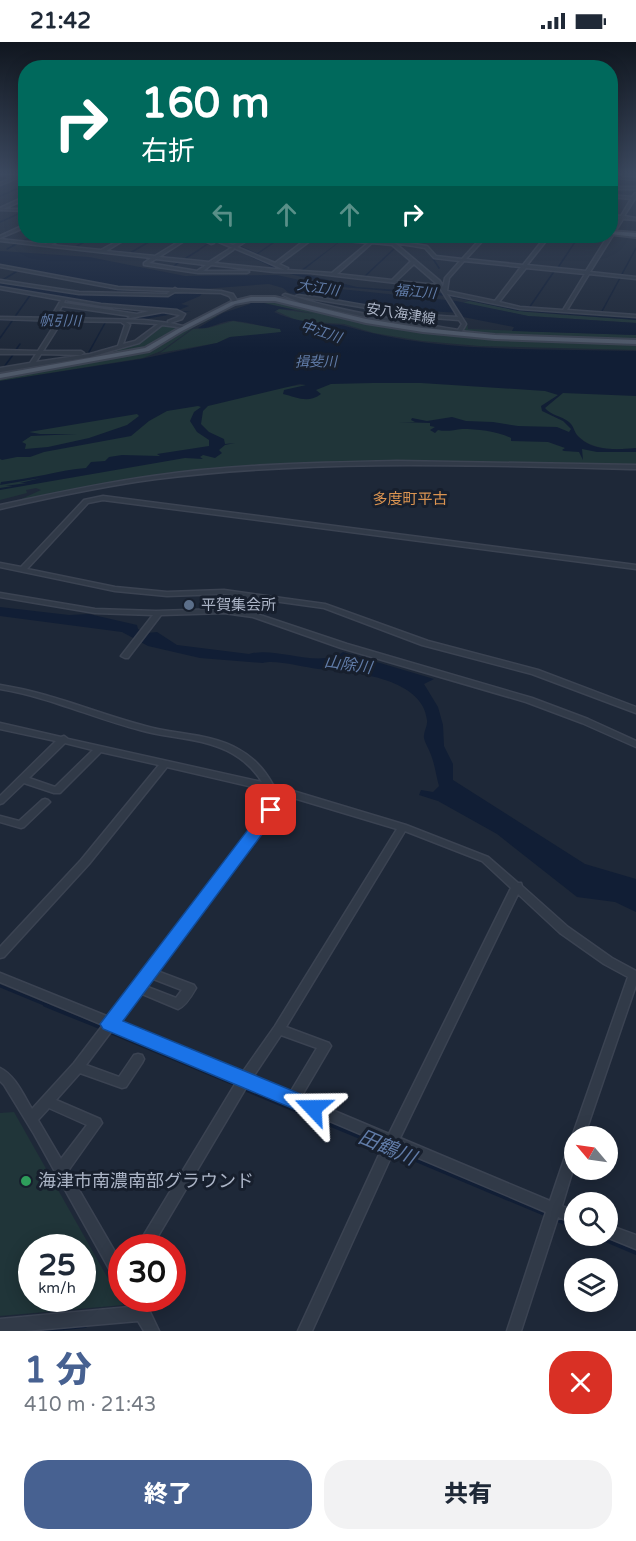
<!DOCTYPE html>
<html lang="ja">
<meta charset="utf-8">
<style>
:root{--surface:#fff;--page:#f2f2f3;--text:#1f2937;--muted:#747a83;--accent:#476191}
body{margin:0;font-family:"Varela Round","Noto Sans JP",sans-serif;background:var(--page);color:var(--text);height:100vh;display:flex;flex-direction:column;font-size:22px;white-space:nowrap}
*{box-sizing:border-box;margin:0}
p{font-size:20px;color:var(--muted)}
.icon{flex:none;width:33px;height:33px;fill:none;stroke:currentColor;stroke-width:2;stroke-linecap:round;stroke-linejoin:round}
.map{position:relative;height:1289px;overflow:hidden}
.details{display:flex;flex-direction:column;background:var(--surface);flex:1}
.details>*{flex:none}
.guide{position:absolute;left:18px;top:18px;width:600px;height:183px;border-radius:24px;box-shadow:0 3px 15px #0003;background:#00695c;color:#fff;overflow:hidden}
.needle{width:39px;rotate:299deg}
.controls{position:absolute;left:564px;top:1084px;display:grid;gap:12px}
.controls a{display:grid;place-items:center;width:54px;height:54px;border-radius:50%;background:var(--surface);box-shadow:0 3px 15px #0003;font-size:30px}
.speed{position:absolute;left:18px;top:1192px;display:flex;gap:12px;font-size:30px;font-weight:700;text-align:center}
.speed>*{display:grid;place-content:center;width:78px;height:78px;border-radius:50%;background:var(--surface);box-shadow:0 3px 15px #0003;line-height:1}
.speed small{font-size:15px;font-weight:400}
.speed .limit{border:9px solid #d22;background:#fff;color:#111}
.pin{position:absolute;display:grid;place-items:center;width:51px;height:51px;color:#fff;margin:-26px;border-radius:12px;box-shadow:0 3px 9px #0006}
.me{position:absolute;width:66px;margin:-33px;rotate:293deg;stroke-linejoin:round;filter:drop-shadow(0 0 4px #0008)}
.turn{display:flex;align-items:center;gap:21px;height:126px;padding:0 24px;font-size:27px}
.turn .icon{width:78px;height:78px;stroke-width:2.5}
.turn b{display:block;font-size:42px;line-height:51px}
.lanes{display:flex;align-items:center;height:57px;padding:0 24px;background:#0003;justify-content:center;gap:30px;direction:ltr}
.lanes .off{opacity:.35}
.round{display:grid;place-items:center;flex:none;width:63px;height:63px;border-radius:24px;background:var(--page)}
.overview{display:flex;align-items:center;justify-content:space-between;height:102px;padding:0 24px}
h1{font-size:36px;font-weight:800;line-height:45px;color:var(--accent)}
.action{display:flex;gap:12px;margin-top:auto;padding:12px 24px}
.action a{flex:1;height:69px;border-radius:24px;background:var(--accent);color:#fff;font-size:24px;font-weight:800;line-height:69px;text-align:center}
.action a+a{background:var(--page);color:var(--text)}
.status{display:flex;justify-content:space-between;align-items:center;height:42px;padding:0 30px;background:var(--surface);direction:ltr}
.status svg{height:16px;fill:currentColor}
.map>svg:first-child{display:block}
.green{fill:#203539;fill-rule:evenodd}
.water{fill:#111e35;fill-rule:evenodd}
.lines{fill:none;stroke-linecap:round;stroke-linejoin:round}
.stream-far2{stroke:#111e35;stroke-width:1.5}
.stream-far1{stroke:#111e35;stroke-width:3}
.stream{stroke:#111e35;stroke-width:4}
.minor-casing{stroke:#3b4352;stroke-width:3}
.major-casing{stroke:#3b4352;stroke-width:4}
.minor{fill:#313a48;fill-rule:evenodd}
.major{fill:#4f5969;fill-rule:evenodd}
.route{fill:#1a73e8;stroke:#114b97;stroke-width:1.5}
.service-dot{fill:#5c6f8a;stroke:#171f2d;stroke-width:2}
.leisure-dot{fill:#2e9e5b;stroke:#171f2d;stroke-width:2}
.labels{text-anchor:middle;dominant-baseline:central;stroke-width:6;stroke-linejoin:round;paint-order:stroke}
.far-water-label{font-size:14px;font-style:italic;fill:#617ca8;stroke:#171f2d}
.far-street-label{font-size:14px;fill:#abb4c6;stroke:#171f2d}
.far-quarter-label{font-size:15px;fill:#db9451;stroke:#171f2d}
.poi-label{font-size:15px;fill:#abb4c6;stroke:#171f2d;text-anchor:start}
.water-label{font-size:16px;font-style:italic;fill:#617ca8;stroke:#171f2d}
.near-poi-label{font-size:18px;fill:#abb4c6;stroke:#171f2d;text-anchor:start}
.near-water-label{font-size:20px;font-style:italic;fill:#617ca8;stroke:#171f2d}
</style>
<div class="status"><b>21:42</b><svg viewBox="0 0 49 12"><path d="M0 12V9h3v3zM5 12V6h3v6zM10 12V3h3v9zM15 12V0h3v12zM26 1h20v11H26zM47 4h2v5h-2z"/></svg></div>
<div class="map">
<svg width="636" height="1289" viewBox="0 0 636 1289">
<rect width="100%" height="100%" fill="#1e2838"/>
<g class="green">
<polygon points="259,257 269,257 351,278 467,294 636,300 636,308 479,304 422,299 374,291 344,282 298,279 274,268 279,267 315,272 259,260"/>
<polygon points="469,259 527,270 636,278 636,281 528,274 462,261"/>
<polygon points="211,273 217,274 194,285 161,309 143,316 0,339 0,335 145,310 158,305 178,290"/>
<polygon points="463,278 467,280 468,287 636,293 636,299 498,294 464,289 465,284"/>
<polygon points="233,279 280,287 282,290 261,294 230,295 217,301 160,311 193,287 208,286"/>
<polygon points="163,282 181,286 153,304 141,309 0,333 0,328 38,322 35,320 88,312 52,320 92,314 130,304"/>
<path d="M336,339L414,340L636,353V406C616,408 590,409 576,392V395L600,410H636V424L343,422L187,432L73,448L17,459L41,448L36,446L26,448L27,451L0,458V397L22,390L267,347Z"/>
<path d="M14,1070L123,1263L0,1274V1071ZM32,1206H82V1257H32Z"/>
</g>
<g class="water">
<polygon points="199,194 205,194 284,228 297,231 347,194 300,231 357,245 453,252 470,258 526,268 636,275 636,278 518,269 447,254 342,245 282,230 232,206"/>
<polygon points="0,209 89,215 185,234 277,233 340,247 456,259 528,274 636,281 636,293 512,289 514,285 463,275 461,271 394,267 314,255 289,251 283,246 269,242 202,247 120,245 0,223"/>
<path d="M0,240C52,248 102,254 154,254C171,254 188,249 204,249L200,254L181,262L189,264L174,270L191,269L145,277L136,276L167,268L94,261L0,245Z"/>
<path d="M250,260H259L295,268L279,267L274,270C291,278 307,280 327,282C332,283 340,282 345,284C438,312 539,306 636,309V354L563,351L545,366C550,373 562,374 569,380C575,385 574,392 580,396C593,409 619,408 636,406V410H597L582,407L583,418L579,410L564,409L562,408L565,406L548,400L511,399V396C497,389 477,387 462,387C454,388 446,390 438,388L435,391L430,388L435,385L430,384V381L399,380H415L411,378L412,376L427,379L452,375L466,379L493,380L518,384L557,385L569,390L571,387L563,379L542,369L541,364L558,353L545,349L421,341H373L331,342L316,348L321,352C308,362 296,355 283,352L284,348L306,343L300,342L208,364L203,369L201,382L209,390L224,397L225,402L235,401L225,403L219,408L222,411L215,416L203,413L200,415L203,417L185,416L0,448V446L13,444H5L27,441H20L41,436L0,443L1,440C32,437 60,428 86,426L91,420L105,419L109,415L122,413L160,414L157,412L209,404V398L197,390L190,379L194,370L201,365L198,364L167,369L149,379L131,394L44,410L30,415H17L2,418L0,417V339L141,317L217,301L230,295L281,290L280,287C265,285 251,281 236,279C223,277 211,288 198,286L223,271L250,262ZM137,372L139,374L127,383L89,396L48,405L25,407L26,402L22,400L31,394L77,392H40L29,390Z"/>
<path d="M0,565L69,573L89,572L137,583L138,587L147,591L157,590L177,603L249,612C276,604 319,627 343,610L434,637L424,642L438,665L443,683L444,704L453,722V738L585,822L636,837V870L615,860L577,855L497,792L438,759L419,753L421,748L433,750L439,744C436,734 435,723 431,713C429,707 425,701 424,696C423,690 428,684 427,678C423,635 349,629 318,627C304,625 274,617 263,621L200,616L148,604L122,590L0,574Z"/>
</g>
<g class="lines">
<g class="stream-far2">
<polyline points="0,135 5,133"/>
<polyline points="0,154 26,143"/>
<polyline points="0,180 25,169"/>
<polyline points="211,194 236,203"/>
<polyline points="3,197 46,202"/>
<polyline points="23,199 34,194"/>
<polyline points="49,202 101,208"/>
<polyline points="77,204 95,194"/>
<polyline points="239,204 257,212 283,194"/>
<polyline points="413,205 426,206 439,226"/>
<polyline points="7,207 20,200"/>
<polyline points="200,207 209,201"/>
<polyline points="105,208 150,213"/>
<polyline points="130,211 159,194"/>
<polyline points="158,214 191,218"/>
<polyline points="186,216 199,208"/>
<polyline points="0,225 9,227"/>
<polyline points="171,226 181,219"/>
<polyline points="557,227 579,194"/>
<polyline points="304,229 320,230"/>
<polyline points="621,234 636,206"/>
<polyline points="364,235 395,206 391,202"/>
<polyline points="1,239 19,228"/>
<polyline points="82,240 118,248 148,248"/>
<polyline points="532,266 529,266 555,228"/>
<polyline points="601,271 620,236"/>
<polyline points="620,272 635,273"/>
<polyline points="14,276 31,252"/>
<polyline points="0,278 48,279"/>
<polyline points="0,296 12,279"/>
<polyline points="104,307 116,304"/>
<polyline points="15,309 20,302"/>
<polyline points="89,310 105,281"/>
<polyline points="94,310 99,309"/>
<polyline points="36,320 86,312"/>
<polyline points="4,325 15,310"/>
<polyline points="0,326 32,321"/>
</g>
<polyline class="stream-far1" points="0,944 49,964"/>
<g class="stream">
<polyline points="45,963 102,986"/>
<polyline points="110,990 237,1043"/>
<polyline points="242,1046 384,1105"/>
<polyline points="392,1108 547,1173"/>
<polyline points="555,1177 574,1185"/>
<polyline points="596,1194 636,1211"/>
<polyline points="46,1288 85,1284"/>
</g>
<g class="minor-casing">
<g id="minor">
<polygon points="19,133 22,134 0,143 0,141"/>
<polygon points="610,133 636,136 636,138 610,135"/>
<rect x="610" y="145" width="26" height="2"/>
<path d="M635,151H636V155L624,174L636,176V178L623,177L590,230L636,235V237L589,232L567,268L636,273V275L520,267L447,252L466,282L461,291H459L361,274L301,261L283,253L285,252C341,270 400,278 458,288L462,282L459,278L420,275L296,254L298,253C351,259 404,273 458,275L440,246L310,231L274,230L211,223L203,229H247L249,230L247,231H198L144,223V221L151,216L0,199V197L46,202L62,194H66L51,203L101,208L127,194H131L106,209L155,214L188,194H192L159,215L209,220L231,206H233L207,195L206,194H210L233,203L250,194H254L237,205L275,221L309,195L308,194L370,199L376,194H380L375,199L389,200L382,194H386L391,198L427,204L436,214L462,217L483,194H487L466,217L523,223L546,194H550L527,223L586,229L608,194H610V190L619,176L610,175V173L621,174L631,157L610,155V153L632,155ZM314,196L368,201L332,231L287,228L288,226L279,222ZM372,201L392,203L411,219L392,238L337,232ZM395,201L425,206L434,216L460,219L445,236L443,245L440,239ZM234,206L285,228L214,221L233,208ZM156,217L206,223L197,229L149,221ZM464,219L521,225L495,259L447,249L449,236ZM414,222L436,241L438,243L396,239ZM526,226L585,232L563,268L520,265L499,260Z"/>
<polygon points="26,154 26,157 3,167 26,167 26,169 0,168 0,166"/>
<polygon points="26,182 26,185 0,196 0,194"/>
<polygon points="194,194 198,194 214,201 211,202"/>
<polygon points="0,223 118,245 173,247 175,246 177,247 221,249 233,252 238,260 234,261 229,254 221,251 175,250 168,254 79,252 0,240 0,238 79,250 167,252 170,249 118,247 0,225"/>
<path d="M0,245L101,262L177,268L185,272L182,277L170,281L187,285L185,286L162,283L139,301L90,315L0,330V326L30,321L36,312H0V308L38,309L57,279L0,277V275L59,276L61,272L54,270L61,258L0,247ZM65,258L101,264L149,269L137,272L64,261ZM62,264L130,274L128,275L130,276L163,270L180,273L178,275L168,279V280L169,281L144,278L63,276L66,271L59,269ZM62,279L121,280L125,283L118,304L90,312L36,320L41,312L81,313L84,311L81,309H43ZM126,280L158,282L135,299L123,302L130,283Z"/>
<path d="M397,419L636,423V427C476,423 315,417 156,437C103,444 52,455 0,467V463C51,452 102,441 153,434C234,422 316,421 397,419Z"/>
<polygon points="103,454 636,523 636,527 103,458 88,461 27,527 115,545 167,550 224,548 325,562 428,599 538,628 636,665 636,671 532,632 422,603 324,566 224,552 167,554 115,549 0,525 0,521 21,525 84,458"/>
<polygon points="0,551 95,567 156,569 224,567 254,571 347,602 532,656 588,677 636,699 636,705 582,681 526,660 341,606 253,575 224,571 161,573 128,616 125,616 121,614 153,573 95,571 0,555"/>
<path d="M0,643C52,651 95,671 145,684C176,693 210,691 238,707C253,715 265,728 273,743L406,783L488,815L518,841H521L522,844L568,885L612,916L636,929V943L584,1095H574V1099L572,1095L628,935L604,922L560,891L518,852L400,1096L550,1159L568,1106L570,1102L574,1100V1124L562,1164L574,1169V1181L558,1175L521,1289H507L546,1170L395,1106L312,1289H298L384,1102L247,1044L151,1206H136L237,1039L113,987L86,1023L119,1035L134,1013L138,1012L142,1013L144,1017L142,1021L126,1045L122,1046L80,1031L56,1058L100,1077L102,1081L68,1129L122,1222V1243L117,1241L34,1092L4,1043L0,1039V1026C15,1033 24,1054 32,1067L74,1021L103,983L0,940V931L109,975L131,946L132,942L135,941L144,927L146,926L279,751L167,725L89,822L4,915L0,916V905L81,818L159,723L101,710L60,751H54L24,741L3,761L0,762V754L56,699L0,687V681L61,695L64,694L68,697L262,740C253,725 237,712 221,706C195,695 167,696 140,688C93,676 49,655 0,647ZM65,701L93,708L55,745L29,736ZM287,754L397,787L275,984L242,1031L119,980L140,951L178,967C186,964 192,953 196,946L194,943L157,929ZM405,789L482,819L511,846L389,1092L301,1055L331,1004L329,1001L286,985ZM151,936L182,948L176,956L145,944ZM281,993L317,1006L290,1051L253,1035ZM49,1066L87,1083L61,1117L38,1078Z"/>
<polygon points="45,757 48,758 50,760 48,762 24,785 21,786 0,780 0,774 19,779 42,758"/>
<polygon points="608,1183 636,1193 636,1207 604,1194 608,1194"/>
<polygon points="126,1257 141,1257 146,1265 148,1266 159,1289 144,1289 138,1279 24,1289 0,1289 0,1277 130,1265"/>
</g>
</g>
<g class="major-casing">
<g id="major">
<polygon points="0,131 26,133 26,135 0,133"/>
<polygon points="610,131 636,134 636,136 610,133"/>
<polygon points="610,189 636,191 636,195 610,192"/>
<polygon points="251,255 275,255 366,277 423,286 495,293 636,298 636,302 495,297 423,290 366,281 275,259 251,259 235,262 182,289 149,309 0,336 0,332 145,306 178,287 231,260"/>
</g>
</g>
<use href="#minor" class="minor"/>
<use href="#major" class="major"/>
</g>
<linearGradient id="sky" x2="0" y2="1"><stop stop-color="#10161f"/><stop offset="0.42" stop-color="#3b485e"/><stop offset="1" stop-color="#3b485e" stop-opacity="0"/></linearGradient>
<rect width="636" height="311" fill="url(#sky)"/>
<polygon class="route" points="271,763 277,764 279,768 277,772 123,979 320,1060 323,1066 320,1072 313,1075 103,987 100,982 266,764"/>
<circle class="service-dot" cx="189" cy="563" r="6"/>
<circle class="leisure-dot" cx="26" cy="1139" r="6"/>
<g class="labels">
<g class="far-water-label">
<text transform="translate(318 246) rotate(9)">大江川</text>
<text transform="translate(415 250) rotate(5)">福江川</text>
<text transform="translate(60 279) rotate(1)">帆引川</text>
<text transform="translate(321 290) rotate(18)">中江川</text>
<text transform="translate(316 320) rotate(-1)">揖斐川</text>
</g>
<g class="far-street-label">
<text transform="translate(401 272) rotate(9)">安八海津線</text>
</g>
<g class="far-quarter-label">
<text x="410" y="457">多度町平古</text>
</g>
<g class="poi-label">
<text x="201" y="563">平賀集会所</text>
</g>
<g class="water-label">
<text transform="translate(348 623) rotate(8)">山除川</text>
</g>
<g class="near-poi-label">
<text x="38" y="1139">海津市南濃南部グラウンド</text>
</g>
<g class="near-water-label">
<text transform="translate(387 1106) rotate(23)">田鶴川</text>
</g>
</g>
</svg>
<div class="controls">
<a><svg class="needle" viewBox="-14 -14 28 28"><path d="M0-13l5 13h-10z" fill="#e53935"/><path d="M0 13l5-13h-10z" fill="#747a83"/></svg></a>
<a><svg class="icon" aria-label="search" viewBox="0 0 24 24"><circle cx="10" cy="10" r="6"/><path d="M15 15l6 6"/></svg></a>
<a><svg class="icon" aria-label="layers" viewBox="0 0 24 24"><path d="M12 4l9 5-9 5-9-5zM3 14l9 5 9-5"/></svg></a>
</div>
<div class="speed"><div>25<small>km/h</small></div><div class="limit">30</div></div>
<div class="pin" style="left:271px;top:768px;background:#d93025"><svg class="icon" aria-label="arrive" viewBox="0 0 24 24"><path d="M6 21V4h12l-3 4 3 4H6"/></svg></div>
<svg class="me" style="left:313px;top:1066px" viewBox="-20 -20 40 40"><path d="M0-17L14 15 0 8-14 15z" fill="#1a73e8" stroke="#fff" stroke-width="4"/></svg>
<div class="guide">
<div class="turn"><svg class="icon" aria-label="right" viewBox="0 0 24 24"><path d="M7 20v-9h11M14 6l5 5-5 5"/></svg><div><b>160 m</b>右折</div></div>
<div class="lanes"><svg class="icon off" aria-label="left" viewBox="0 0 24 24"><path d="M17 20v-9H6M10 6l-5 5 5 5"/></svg><svg class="icon off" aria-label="ahead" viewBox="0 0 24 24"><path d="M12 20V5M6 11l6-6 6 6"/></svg><svg class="icon off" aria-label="ahead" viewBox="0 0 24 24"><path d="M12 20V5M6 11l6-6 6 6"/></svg><svg class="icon" aria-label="right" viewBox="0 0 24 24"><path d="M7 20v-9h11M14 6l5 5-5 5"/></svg></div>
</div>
</div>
<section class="details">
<div class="overview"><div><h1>1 分</h1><p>410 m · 21:43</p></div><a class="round" style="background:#d93025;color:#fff"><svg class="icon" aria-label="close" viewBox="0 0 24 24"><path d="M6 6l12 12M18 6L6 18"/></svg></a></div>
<div class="action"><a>終了</a><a>共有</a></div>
</section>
